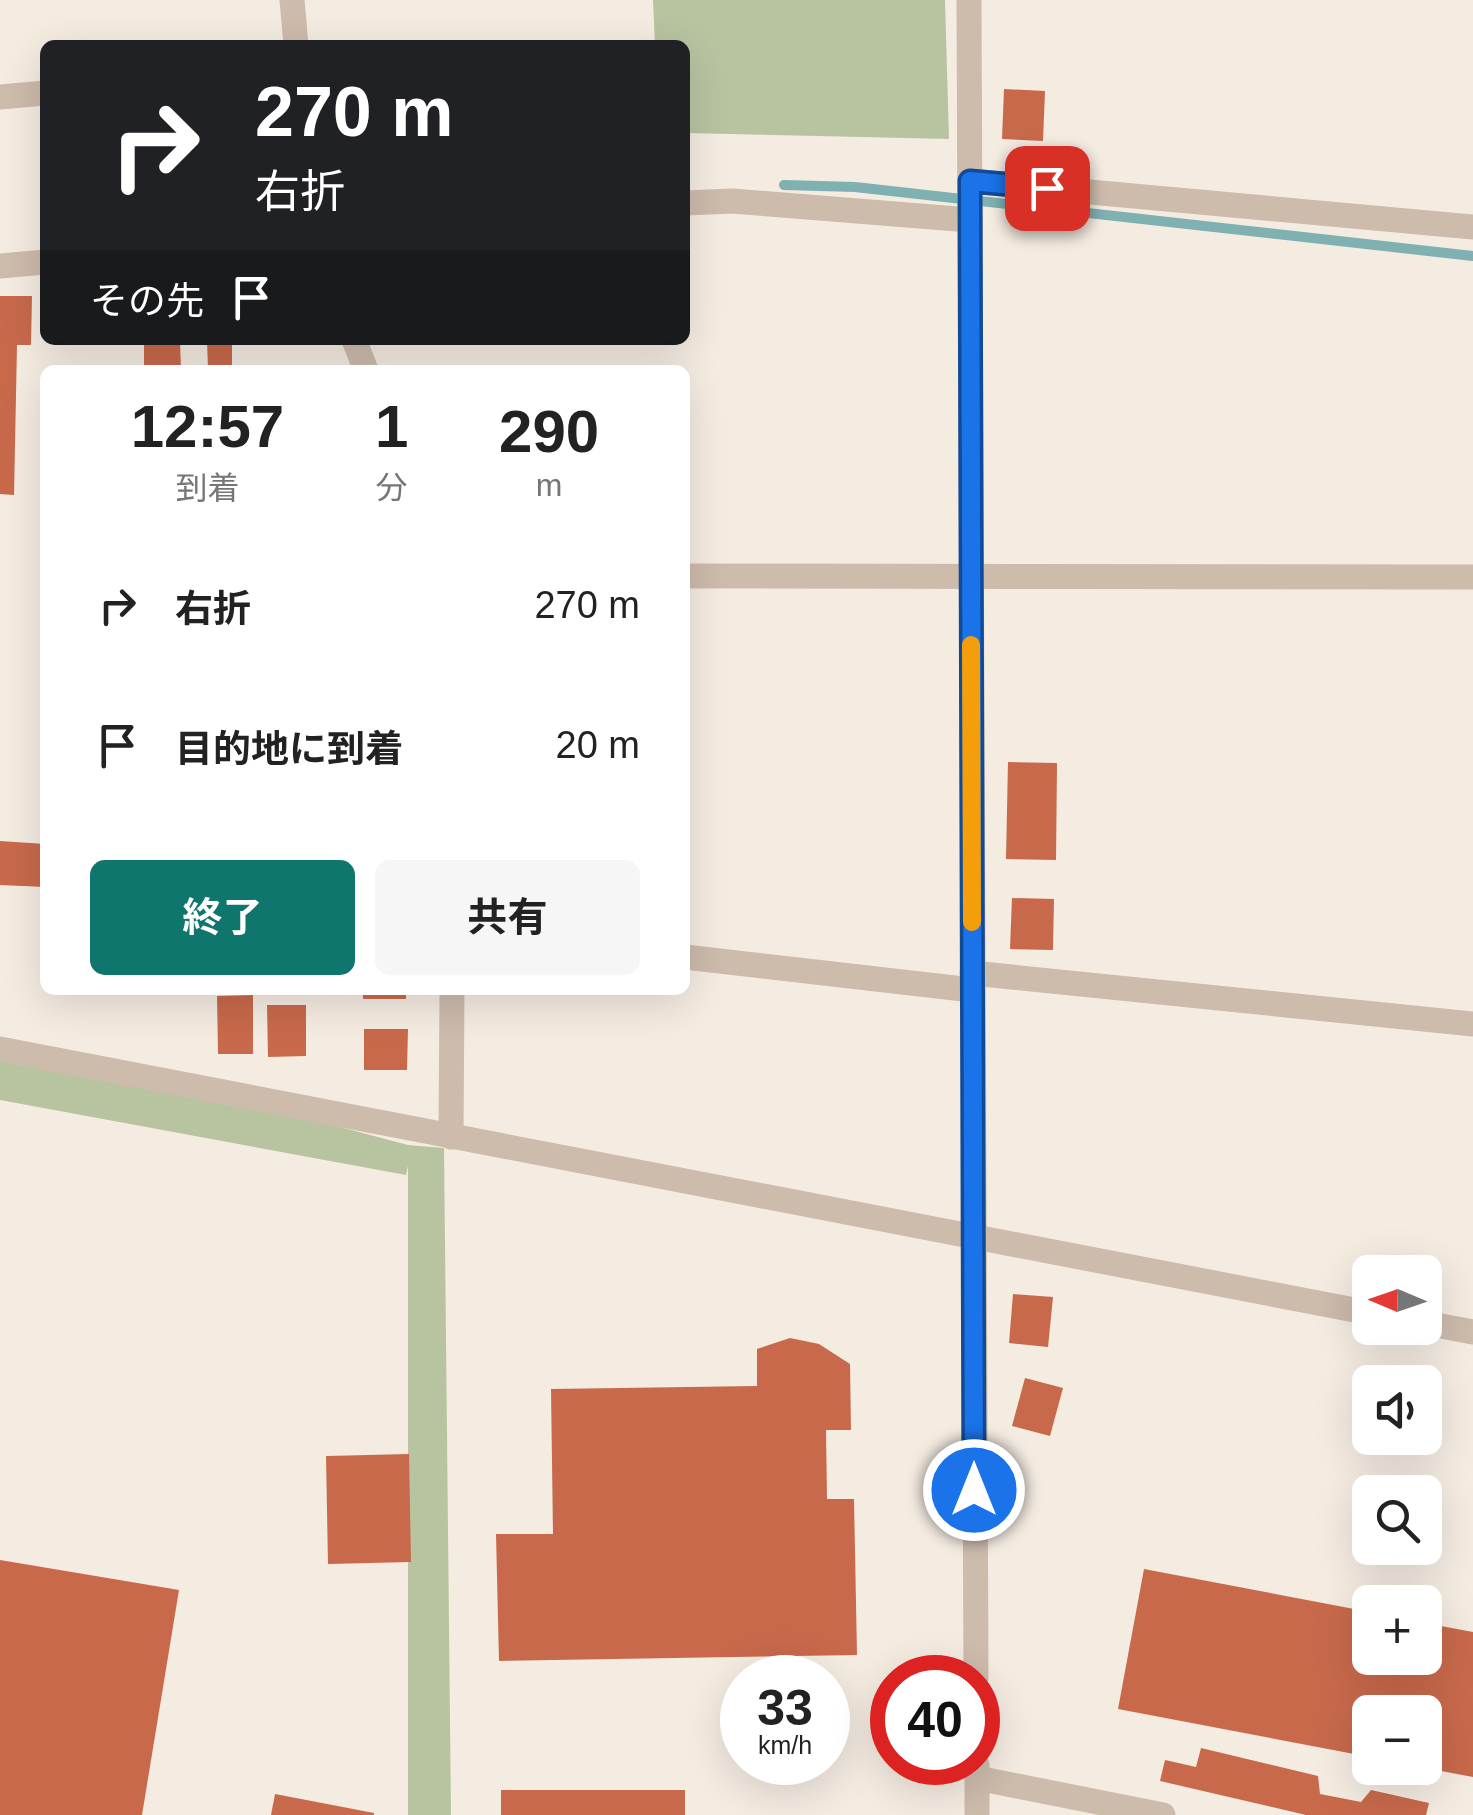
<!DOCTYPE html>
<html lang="ja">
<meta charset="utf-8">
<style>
:root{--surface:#fff;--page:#f6f6f6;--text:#222;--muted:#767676;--accent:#0f766e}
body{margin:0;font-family:Helvetica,"Noto Sans JP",sans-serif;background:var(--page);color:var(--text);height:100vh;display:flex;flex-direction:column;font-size:38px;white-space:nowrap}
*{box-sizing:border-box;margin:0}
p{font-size:32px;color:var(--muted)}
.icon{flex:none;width:55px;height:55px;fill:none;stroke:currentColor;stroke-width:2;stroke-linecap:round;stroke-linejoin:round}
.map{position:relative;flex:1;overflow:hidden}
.panel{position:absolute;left:40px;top:365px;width:650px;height:630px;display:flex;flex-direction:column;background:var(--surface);border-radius:15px;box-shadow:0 10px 40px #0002}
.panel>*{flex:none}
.guide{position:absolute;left:40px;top:40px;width:650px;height:305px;border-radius:15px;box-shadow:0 10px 40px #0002;background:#202124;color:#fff;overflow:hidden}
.needle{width:65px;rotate:272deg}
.buttons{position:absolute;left:1352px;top:1255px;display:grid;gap:20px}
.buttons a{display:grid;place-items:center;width:90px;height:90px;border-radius:15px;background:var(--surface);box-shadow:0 10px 40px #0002;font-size:50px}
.speed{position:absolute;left:720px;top:1655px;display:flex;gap:20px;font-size:50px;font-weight:700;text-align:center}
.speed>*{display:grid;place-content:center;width:130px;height:130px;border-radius:50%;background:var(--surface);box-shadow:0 10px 40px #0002;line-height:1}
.speed small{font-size:25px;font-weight:400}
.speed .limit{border:15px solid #d22;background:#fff;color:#111}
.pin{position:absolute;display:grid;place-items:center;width:85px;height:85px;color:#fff;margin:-42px;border-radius:20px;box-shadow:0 5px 15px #0006}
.me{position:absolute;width:110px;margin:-55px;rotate:0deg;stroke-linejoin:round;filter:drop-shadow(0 0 8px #0008)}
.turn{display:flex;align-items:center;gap:35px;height:210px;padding:0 50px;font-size:45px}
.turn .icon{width:130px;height:130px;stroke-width:2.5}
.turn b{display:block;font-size:70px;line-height:85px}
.then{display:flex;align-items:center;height:95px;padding:0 50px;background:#0003;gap:20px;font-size:38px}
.eta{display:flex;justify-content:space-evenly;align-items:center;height:170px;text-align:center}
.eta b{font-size:60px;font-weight:700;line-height:70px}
.primary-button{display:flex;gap:20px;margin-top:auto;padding:20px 50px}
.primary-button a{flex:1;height:115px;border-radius:15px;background:var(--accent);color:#fff;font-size:40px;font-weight:700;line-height:115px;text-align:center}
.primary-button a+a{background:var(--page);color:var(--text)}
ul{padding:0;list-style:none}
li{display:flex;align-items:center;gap:30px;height:140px;padding:0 50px}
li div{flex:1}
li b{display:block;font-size:38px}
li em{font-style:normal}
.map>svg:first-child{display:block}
.green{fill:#b8c4a0}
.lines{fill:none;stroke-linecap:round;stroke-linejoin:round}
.stream{stroke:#7fb0b2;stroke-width:10}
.building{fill:#c8694b}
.minor{stroke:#cdbbac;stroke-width:25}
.route-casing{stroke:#114b97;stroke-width:25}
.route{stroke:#1a73e8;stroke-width:18}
.slow{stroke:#f59e0b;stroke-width:18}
</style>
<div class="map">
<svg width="1473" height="1815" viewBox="0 0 1473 1815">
<rect width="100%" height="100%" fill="#f4ebe1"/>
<g class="green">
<polygon points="653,0 945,0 949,139 685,133 685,45 655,45"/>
<polygon points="0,1053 178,1084 408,1145 444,1148 451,1815 408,1815 408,1166 406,1175 0,1100"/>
</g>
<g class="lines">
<polyline class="stream" points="784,185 855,187 1473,256"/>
</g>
<g class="building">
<polygon points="1004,89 1045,91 1043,141 1002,139"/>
<polygon points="0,296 32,296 31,345 17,345 14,495 0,494"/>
<polygon points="144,340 180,340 181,370 144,370"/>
<polygon points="207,340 232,340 232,370 208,370"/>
<polygon points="303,365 303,370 251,370 251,366"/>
<polygon points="1008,762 1057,763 1056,860 1006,859"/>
<polygon points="0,841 45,844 45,887 0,885"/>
<polygon points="1012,898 1054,899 1053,950 1010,949"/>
<rect x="363" y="990" width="43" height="9"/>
<polygon points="253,995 253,1054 218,1054 217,996"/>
<polygon points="267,1005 306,1005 306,1056 268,1057"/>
<polygon points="364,1029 408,1029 407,1070 364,1070"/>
<polygon points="1013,1294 1053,1297 1048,1347 1009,1343"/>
<polygon points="790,1338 819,1344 850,1364 851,1430 826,1430 827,1499 854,1499 857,1655 499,1661 496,1534 553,1534 551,1389 757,1386 757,1349"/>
<polygon points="1025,1378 1063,1388 1050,1436 1012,1426"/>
<polygon points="1425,1386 1438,1388 1429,1448 1386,1442 1387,1438 1425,1438"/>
<polygon points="409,1454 411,1562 328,1564 326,1456"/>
<polygon points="0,1560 179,1590 142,1815 0,1815"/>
<polygon points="1144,1569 1370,1612 1370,1658 1425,1658 1425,1623 1473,1632 1473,1777 1425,1768 1425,1712 1370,1712 1370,1757 1118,1709"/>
<polygon points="1201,1748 1318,1776 1320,1794 1361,1802 1371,1790 1429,1803 1426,1815 1306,1815 1160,1781 1165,1760 1196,1767"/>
<rect x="501" y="1790" width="184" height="25"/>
<polygon points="275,1794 374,1813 374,1815 271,1815"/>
</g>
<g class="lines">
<g class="minor">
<polyline points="292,0 296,45"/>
<polyline points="969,0 976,1678"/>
<polyline points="0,97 45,93"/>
<polyline points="970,181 1473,227"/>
<polyline points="685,203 732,201 970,220"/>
<polyline points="0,266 45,262"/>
<polyline points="354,340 366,370"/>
<polyline points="685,576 1473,577"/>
<polyline points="685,957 972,990"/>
<polyline points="972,973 1473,1024"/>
<polyline points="0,1049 1370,1313"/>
<polyline points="451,1137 452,990"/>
<polyline points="1425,1323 1473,1332"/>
<polyline points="977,1765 977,1815"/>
<polyline points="977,1778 1163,1815"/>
</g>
</g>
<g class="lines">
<g class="route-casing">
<polyline id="route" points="974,1490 970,181 1047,188"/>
</g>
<use href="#route" class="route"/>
<polyline class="slow" points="971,645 972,922"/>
</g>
</svg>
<div class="buttons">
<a><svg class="needle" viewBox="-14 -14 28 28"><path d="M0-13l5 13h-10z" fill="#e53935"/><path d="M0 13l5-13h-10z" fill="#767676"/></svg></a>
<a><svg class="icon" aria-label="sound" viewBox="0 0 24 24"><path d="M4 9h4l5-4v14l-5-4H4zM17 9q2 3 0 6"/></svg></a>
<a><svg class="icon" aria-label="search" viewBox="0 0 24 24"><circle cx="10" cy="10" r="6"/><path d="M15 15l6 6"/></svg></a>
<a>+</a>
<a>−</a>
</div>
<div class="speed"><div>33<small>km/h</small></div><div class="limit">40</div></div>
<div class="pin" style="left:1047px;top:188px;background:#d93025"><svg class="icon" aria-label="arrive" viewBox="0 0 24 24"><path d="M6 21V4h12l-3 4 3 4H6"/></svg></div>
<svg class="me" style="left:974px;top:1490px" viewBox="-20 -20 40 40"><circle r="17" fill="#1a73e8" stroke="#fff" stroke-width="3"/><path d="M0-11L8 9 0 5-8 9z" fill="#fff"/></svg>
<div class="guide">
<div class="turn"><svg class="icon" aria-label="right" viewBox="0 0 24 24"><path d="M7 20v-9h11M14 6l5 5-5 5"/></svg><div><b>270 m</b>右折</div></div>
<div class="then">その先<svg class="icon" aria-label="arrive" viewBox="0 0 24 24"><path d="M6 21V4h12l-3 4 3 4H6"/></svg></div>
</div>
<section class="panel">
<div class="eta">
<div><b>12:57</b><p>到着</p></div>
<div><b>1</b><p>分</p></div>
<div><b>290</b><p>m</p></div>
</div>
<ul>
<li><svg class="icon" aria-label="right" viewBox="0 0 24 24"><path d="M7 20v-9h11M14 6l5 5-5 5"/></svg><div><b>右折</b></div><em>270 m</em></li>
<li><svg class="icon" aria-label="arrive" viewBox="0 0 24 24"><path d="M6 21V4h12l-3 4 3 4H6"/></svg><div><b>目的地に到着</b></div><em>20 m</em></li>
</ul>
<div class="primary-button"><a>終了</a><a>共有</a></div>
</section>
</div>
